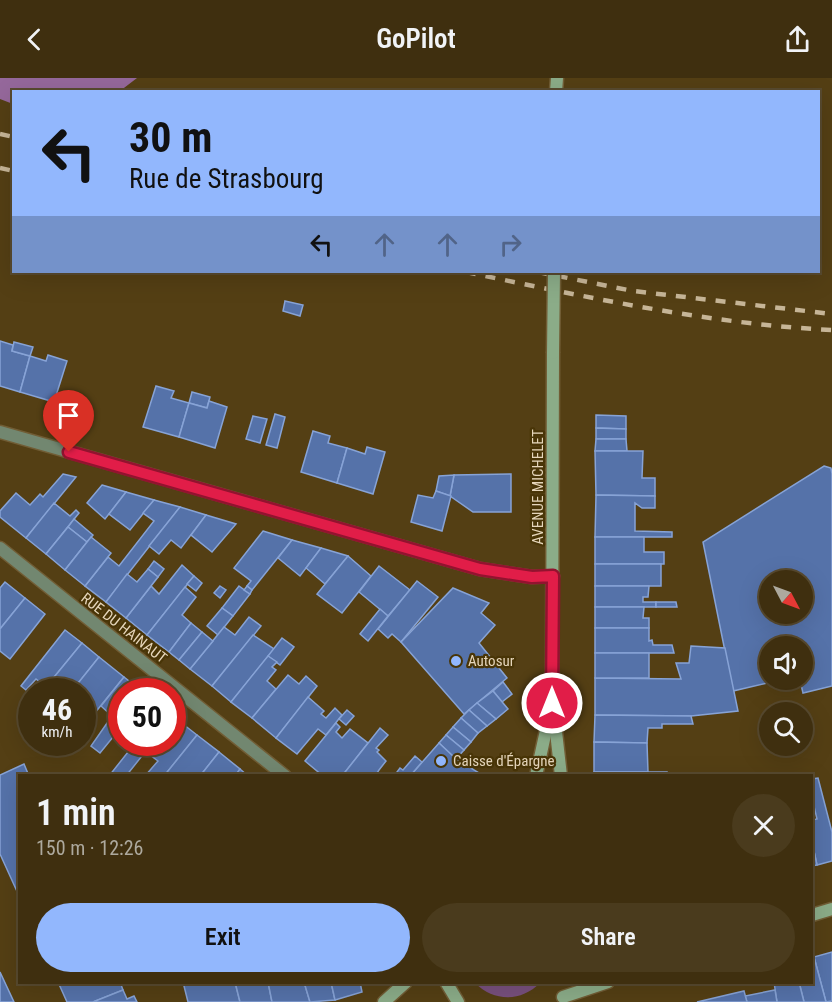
<!DOCTYPE html>
<meta charset="utf-8">
<style>
:root{--surface:#3f2f0f;--page:#4a3b1d;--text:#f1f3f6;--muted:#ada99e;--line:#584a2f;--accent:#92b7fd}
body{margin:0;font-family:"Roboto Condensed",sans-serif;background:var(--page);color:var(--text);height:100vh;display:flex;flex-direction:column;font-size:22px;white-space:nowrap}
*{box-sizing:border-box;margin:0}
p{font-size:20px;color:var(--muted)}
.icon{flex:none;width:33px;height:33px;fill:none;stroke:currentColor;stroke-width:2;stroke-linecap:round;stroke-linejoin:round}
.map{position:relative;flex:1;overflow:hidden}
.side{position:absolute;left:18px;top:696px;width:795px;height:210px;display:flex;flex-direction:column;background:var(--surface);border-radius:0px;box-shadow:0 6px 24px #0002,0 0 0 2px var(--line)}
.side>*{flex:none}
.guide{position:absolute;left:12px;top:12px;width:808px;height:183px;border-radius:0px;box-shadow:0 6px 24px #0002,0 0 0 2px var(--line);background:#92b7fd;color:#111;overflow:hidden}
.needle{width:39px;rotate:131deg}
.controls{position:absolute;left:759px;top:492px;display:grid;gap:12px}
.controls a{display:grid;place-items:center;width:54px;height:54px;border-radius:50%;background:var(--surface);box-shadow:0 6px 24px #0002,0 0 0 2px var(--line);font-size:30px}
.speed{position:absolute;left:18px;top:600px;display:flex;gap:12px;font-size:30px;font-weight:700;text-align:center}
.speed>*{display:grid;place-content:center;width:78px;height:78px;border-radius:50%;background:var(--surface);box-shadow:0 6px 24px #0002,0 0 0 2px var(--line);line-height:1}
.speed small{font-size:15px;font-weight:400}
.speed .limit{border:9px solid #d22;background:#fff;color:#111}
.pin{position:absolute;display:grid;place-items:center;width:51px;height:51px;color:#fff;margin:-62px -26px;border-radius:50% 50% 50% 0;rotate:-45deg;box-shadow:0 0 6px #0007}
.pin .icon{rotate:45deg}
.me{position:absolute;width:66px;margin:-33px;rotate:0deg;stroke-linejoin:round;filter:drop-shadow(0 0 4px #0008)}
.turn{display:flex;align-items:center;gap:21px;height:126px;padding:0 18px;font-size:27px}
.turn .icon{width:78px;height:78px;stroke-width:2.5}
.turn b{display:block;font-size:42px;line-height:51px}
.lanes{display:flex;align-items:center;height:57px;padding:0 18px;background:#0003;justify-content:center;gap:30px;direction:ltr}
.lanes .off{opacity:.35}
.round{display:grid;place-items:center;flex:none;width:63px;height:63px;border-radius:32px;background:var(--page)}
.head{display:flex;align-items:center;justify-content:space-between;height:102px;padding:0 18px}
h1{font-size:36px;font-weight:600;line-height:45px}
.primary-button{display:flex;gap:12px;margin-top:auto;padding:12px 18px}
.primary-button a{flex:1;height:69px;border-radius:36px;background:var(--accent);color:#111;font-size:24px;font-weight:600;line-height:69px;text-align:center}
.primary-button a+a{background:var(--page);color:var(--text)}
header{display:flex;justify-content:space-between;align-items:center;height:78px;padding:0 18px;background:var(--surface);font-size:27px;font-weight:600}
.map>svg:first-child{display:block}
.green{fill:#78507d}
.forest{fill:#95689b}
.building{fill:#5572a9;stroke:#87a3d6;stroke-width:1.5;fill-rule:evenodd}
.lines{fill:none;stroke-linecap:round;stroke-linejoin:round}
.minor-casing{stroke:#715d35;stroke-width:15}
.secondary-casing{stroke:#715d35;stroke-width:15}
.minor{stroke:#728770;stroke-width:12}
.secondary{stroke:#8bac88;stroke-width:12}
.rail{stroke:#c6b597;stroke-width:4.5;stroke-dasharray:10 10;stroke-linecap:butt}
.secondary-bridge-casing{stroke:#715d35;stroke-width:15;stroke-linecap:butt}
.secondary-bridge{stroke:#8bac88;stroke-width:12}
.route-casing{stroke:#92132f;stroke-width:15}
.route{stroke:#e11d48;stroke-width:10}
.poi-dot{fill:#92b7fd;stroke:#493507;stroke-width:2}
.labels{text-anchor:middle;dominant-baseline:central;stroke-width:4.5;stroke-linejoin:round;paint-order:stroke}
.street-label{font-size:15px;fill:#e6d6bb;stroke:#493507}
.poi-label{font-size:15px;fill:#e6d6bb;stroke:#493507;text-anchor:start}
</style>
<header><svg class="icon" aria-label="back" viewBox="0 0 24 24"><path d="M15 5l-7 7 7 7"/></svg>GoPilot<svg class="icon" aria-label="share" viewBox="0 0 24 24"><path d="M12 15V3M7 8l5-5 5 5M5 13v7h14v-7"/></svg></header>
<div class="map">
<svg width="832" height="924" viewBox="0 0 832 924">
<rect width="100%" height="100%" fill="#543f14"/>
<path class="green" d="M475,905H540C521,924 494,924 475,905Z"/>
<polygon class="forest" points="0,0 137,0 120,13 14,14 13,26 0,21"/>
<g class="building">
<polygon points="285,223 303,227 300,238 283,233"/>
<polygon points="0,263 13,267 12,273 30,278 20,314 0,308"/>
<polygon points="14,264 33,269 30,278 12,273"/>
<polygon points="48,277 67,283 54,324 20,314 30,278 46,283"/>
<polygon points="156,308 174,313 171,320 189,325 179,359 143,349"/>
<polygon points="192,314 210,319 207,330 189,325"/>
<polygon points="209,323 227,329 215,370 179,359 189,325 207,330"/>
<polygon points="275,336 285,339 277,370 266,367"/>
<polygon points="596,337 626,338 626,351 596,350"/>
<polygon points="253,338 267,341 260,365 246,361"/>
<polygon points="596,350 626,351 626,361 596,361"/>
<polygon points="313,353 330,358 328,365 347,370 337,405 301,394"/>
<polygon points="596,361 626,361 627,373 595,373"/>
<polygon points="367,369 385,374 373,416 337,405 347,370 365,376"/>
<polygon points="595,373 643,373 642,400 655,400 655,418 596,417"/>
<path d="M824,388L831,390L832,396V608L803,615L800,602H802V568H770V602H780L733,613L703,464ZM770,502H802V536H770Z"/>
<polygon points="63,396 76,399 26,460 0,439 0,433 16,415 30,427 40,416 43,419"/>
<polygon points="511,396 511,434 473,434 450,418 454,397"/>
<polygon points="454,397 450,418 436,413 439,398"/>
<polygon points="102,407 126,414 105,441 87,425"/>
<polygon points="436,413 451,418 442,453 411,444 418,417 433,420"/>
<polygon points="126,414 154,422 130,452 109,436"/>
<polygon points="596,417 655,418 655,430 642,430 635,425 635,453 672,454 672,459 595,459"/>
<polygon points="154,422 180,429 106,524 85,508 108,479 119,488 154,443 143,435"/>
<polygon points="54,425 70,438 76,432 79,435 46,476 26,460"/>
<polygon points="180,429 206,437 181,470 171,462 159,476 149,468"/>
<polygon points="206,437 236,446 212,474 191,457"/>
<polygon points="74,441 93,457 87,464 68,449"/>
<polygon points="68,449 87,464 65,492 46,476"/>
<polygon points="263,453 292,462 252,512 247,508 251,503 234,490"/>
<polygon points="91,459 111,475 85,508 65,492"/>
<polygon points="595,459 644,459 644,474 664,474 664,486 595,486"/>
<polygon points="292,462 321,470 300,498 278,480"/>
<polygon points="321,470 348,478 325,506 306,490"/>
<polygon points="348,478 371,498 342,535 317,516"/>
<polygon points="154,483 164,491 158,499 148,491"/>
<rect x="595" y="486" width="66" height="22"/>
<polygon points="182,487 194,498 147,557 126,540 151,508 159,516"/>
<polygon points="379,488 410,512 388,538 359,514"/>
<polygon points="148,491 158,499 126,540 106,524 127,496 137,504"/>
<polygon points="194,498 202,505 196,513 187,506"/>
<polygon points="417,503 438,519 401,564 392,556 388,560 378,551"/>
<polygon points="5,504 25,520 0,551 0,510"/>
<polygon points="220,508 226,512 220,520 214,515"/>
<polygon points="239,508 250,516 233,538 222,530"/>
<polygon points="247,508 252,512 250,516 244,512"/>
<polygon points="595,508 649,508 648,519 643,519 643,524 656,524 656,529 595,529"/>
<polygon points="185,509 196,519 182,537 191,545 169,574 147,557"/>
<polygon points="453,510 489,525 481,535 495,547 479,565 507,600 464,636 401,564"/>
<polygon points="25,520 45,536 10,581 0,573 0,551"/>
<polygon points="656,524 676,524 677,529 656,529"/>
<polygon points="595,529 644,529 643,540 649,540 649,550 595,550"/>
<polygon points="222,530 233,538 218,557 207,548"/>
<polygon points="380,531 388,538 368,563 360,556"/>
<polygon points="249,539 261,548 212,608 190,591 224,549 235,557"/>
<polygon points="191,545 202,554 179,582 169,574"/>
<polygon points="595,550 649,550 649,563 652,562 653,567 672,567 674,575 595,575"/>
<polygon points="65,552 82,565 46,609 36,601 26,612 21,608"/>
<polygon points="202,554 213,563 190,591 179,582"/>
<polygon points="253,557 274,571 231,624 212,608"/>
<polygon points="282,560 294,569 280,587 268,578"/>
<polygon points="82,565 99,579 71,614 52,614 46,609"/>
<polygon points="691,568 725,570 738,633 691,638 595,637 595,600 681,601 676,585 689,585"/>
<rect x="595" y="575" width="54" height="25"/>
<polygon points="268,578 277,584 272,589 276,592 267,603 276,611 252,640 231,624"/>
<polygon points="99,579 124,599 94,636 82,627 82,614 71,614"/>
<polygon points="288,597 299,606 306,598 317,608 276,660 252,640"/>
<polygon points="124,599 143,614 122,614 122,648 100,675 91,668 112,638 101,628"/>
<polygon points="503,604 512,616 502,624 493,613"/>
<polygon points="493,613 508,631 496,641 477,625"/>
<polygon points="308,619 324,633 321,636 326,640 335,630 342,637 326,657 318,651 297,676 276,660"/>
<polygon points="477,625 496,641 487,648 469,632"/>
<polygon points="347,632 354,638 346,647 339,641"/>
<polygon points="469,632 487,648 478,655 461,640"/>
<polygon points="595,637 691,638 693,646 662,646 662,650 648,650 647,665 594,664"/>
<polygon points="174,639 197,657 164,698 145,698 158,683 146,674 153,664 172,664"/>
<polygon points="461,640 478,655 471,664 453,649"/>
<polygon points="336,645 340,649 336,654 342,660 350,651 368,665 342,698 323,698 305,683"/>
<polygon points="453,649 471,664 464,672 446,657"/>
<polygon points="380,650 388,657 376,670 379,672 377,674 386,683 379,692 375,698 342,698"/>
<polygon points="197,657 219,674 200,698 164,698"/>
<polygon points="446,657 464,672 456,681 439,665"/>
<polygon points="136,664 153,664 126,698 109,698"/>
<polygon points="594,664 647,665 648,694 594,694"/>
<polygon points="439,665 456,681 484,698 410,698"/>
<polygon points="219,674 240,691 235,698 200,698"/>
<polygon points="415,678 422,684 410,698 394,698 400,690 403,692"/>
<polygon points="24,686 29,698 20,698 20,820 0,776 0,697"/>
<polygon points="240,691 248,698 235,698"/>
<rect x="594" y="694" width="73" height="4"/>
<polygon points="818,700 832,754 832,783 817,787 812,764 812,742 817,741 812,720 812,701"/>
<polygon points="812,764 817,787 812,788"/>
<polygon points="832,874 832,923 826,924 814,879"/>
<polygon points="814,879 826,924 804,924 799,904 812,904 812,880"/>
<polygon points="0,894 14,924 0,924"/>
<polygon points="58,904 120,904 123,912 93,924 67,924"/>
<polygon points="183,904 235,904 240,924 188,924"/>
<polygon points="235,904 268,904 272,924 240,924"/>
<polygon points="268,904 304,904 310,924 272,924"/>
<polygon points="304,904 331,904 335,922 310,924"/>
<polygon points="331,904 360,904 362,914 335,922"/>
<polygon points="774,904 799,904 804,924 777,924"/>
<polygon points="123,912 127,921 134,918 137,924 93,924"/>
<polygon points="775,912 777,924 747,924 745,918"/>
<polygon points="744,913 747,924 697,924"/>
</g>
<g class="lines">
<g class="minor-casing">
<g id="minor">
<polyline points="0,354 480,491 532,499 553,498"/>
<polyline points="0,470 285,698"/>
</g>
</g>
<g class="secondary-casing">
<g id="secondary">
<polyline points="556,14 557,0"/>
<polyline points="554,636 561,698"/>
<polyline points="536,698 552,625 553,275"/>
<polyline points="812,837 832,831"/>
<polyline points="446,904 458,924"/>
<polyline points="563,919 608,904"/>
<polyline points="384,924 406,904"/>
</g>
</g>
<use href="#minor" class="minor"/>
<use href="#secondary" class="secondary"/>
<g class="rail">
<polyline points="0,56 14,59"/>
<polyline points="0,90 14,93"/>
<path d="M466,194C586,219 709,246 832,252"/>
<polyline points="538,194 633,213 832,236"/>
</g>
<g class="secondary-bridge-casing">
<polyline id="secondary-bridge" points="553,275 554,194"/>
</g>
<use href="#secondary-bridge" class="secondary-bridge"/>
</g>
<g class="lines">
<g class="route-casing">
<polyline id="route" points="69,374 480,491 532,499 553,498 552,625"/>
</g>
<use href="#route" class="route"/>
</g>
<g class="poi-dot">
<circle cx="456" cy="583" r="6"/>
<circle cx="441" cy="683" r="6"/>
</g>
<g class="labels">
<g class="street-label">
<text transform="translate(538 409) rotate(-90)">AVENUE MICHELET</text>
<text transform="translate(124 550) rotate(38)">RUE DU HAINAUT</text>
</g>
<g class="poi-label">
<text x="468" y="583">Autosur</text>
<text x="453" y="683">Caisse d'Épargne</text>
</g>
</g>
</svg>
<div class="controls">
<a><svg class="needle" viewBox="-14 -14 28 28"><path d="M0-13l5 13h-10z" fill="#e53935"/><path d="M0 13l5-13h-10z" fill="#ada99e"/></svg></a>
<a><svg class="icon" aria-label="sound" viewBox="0 0 24 24"><path d="M4 9h4l5-4v14l-5-4H4zM17 9q2 3 0 6"/></svg></a>
<a><svg class="icon" aria-label="search" viewBox="0 0 24 24"><circle cx="10" cy="10" r="6"/><path d="M15 15l6 6"/></svg></a>
</div>
<div class="speed"><div>46<small>km/h</small></div><div class="limit">50</div></div>
<div class="pin" style="left:69px;top:374px;background:#d93025"><svg class="icon" aria-label="arrive" viewBox="0 0 24 24"><path d="M6 21V4h12l-3 4 3 4H6"/></svg></div>
<svg class="me" style="left:552px;top:625px" viewBox="-20 -20 40 40"><circle r="17" fill="#e11d48" stroke="#fff" stroke-width="3"/><path d="M0-11L8 9 0 5-8 9z" fill="#fff"/></svg>
<div class="guide">
<div class="turn"><svg class="icon" aria-label="left" viewBox="0 0 24 24"><path d="M17 20v-9H6M10 6l-5 5 5 5"/></svg><div><b>30 m</b>Rue de Strasbourg</div></div>
<div class="lanes"><svg class="icon" aria-label="left" viewBox="0 0 24 24"><path d="M17 20v-9H6M10 6l-5 5 5 5"/></svg><svg class="icon off" aria-label="ahead" viewBox="0 0 24 24"><path d="M12 20V5M6 11l6-6 6 6"/></svg><svg class="icon off" aria-label="ahead" viewBox="0 0 24 24"><path d="M12 20V5M6 11l6-6 6 6"/></svg><svg class="icon off" aria-label="right" viewBox="0 0 24 24"><path d="M7 20v-9h11M14 6l5 5-5 5"/></svg></div>
</div>
<section class="side">
<div class="head"><div><h1>1 min</h1><p>150 m · 12:26</p></div><a class="round"><svg class="icon" aria-label="close" viewBox="0 0 24 24"><path d="M6 6l12 12M18 6L6 18"/></svg></a></div>
<div class="primary-button"><a>Exit</a><a>Share</a></div>
</section>
</div>
